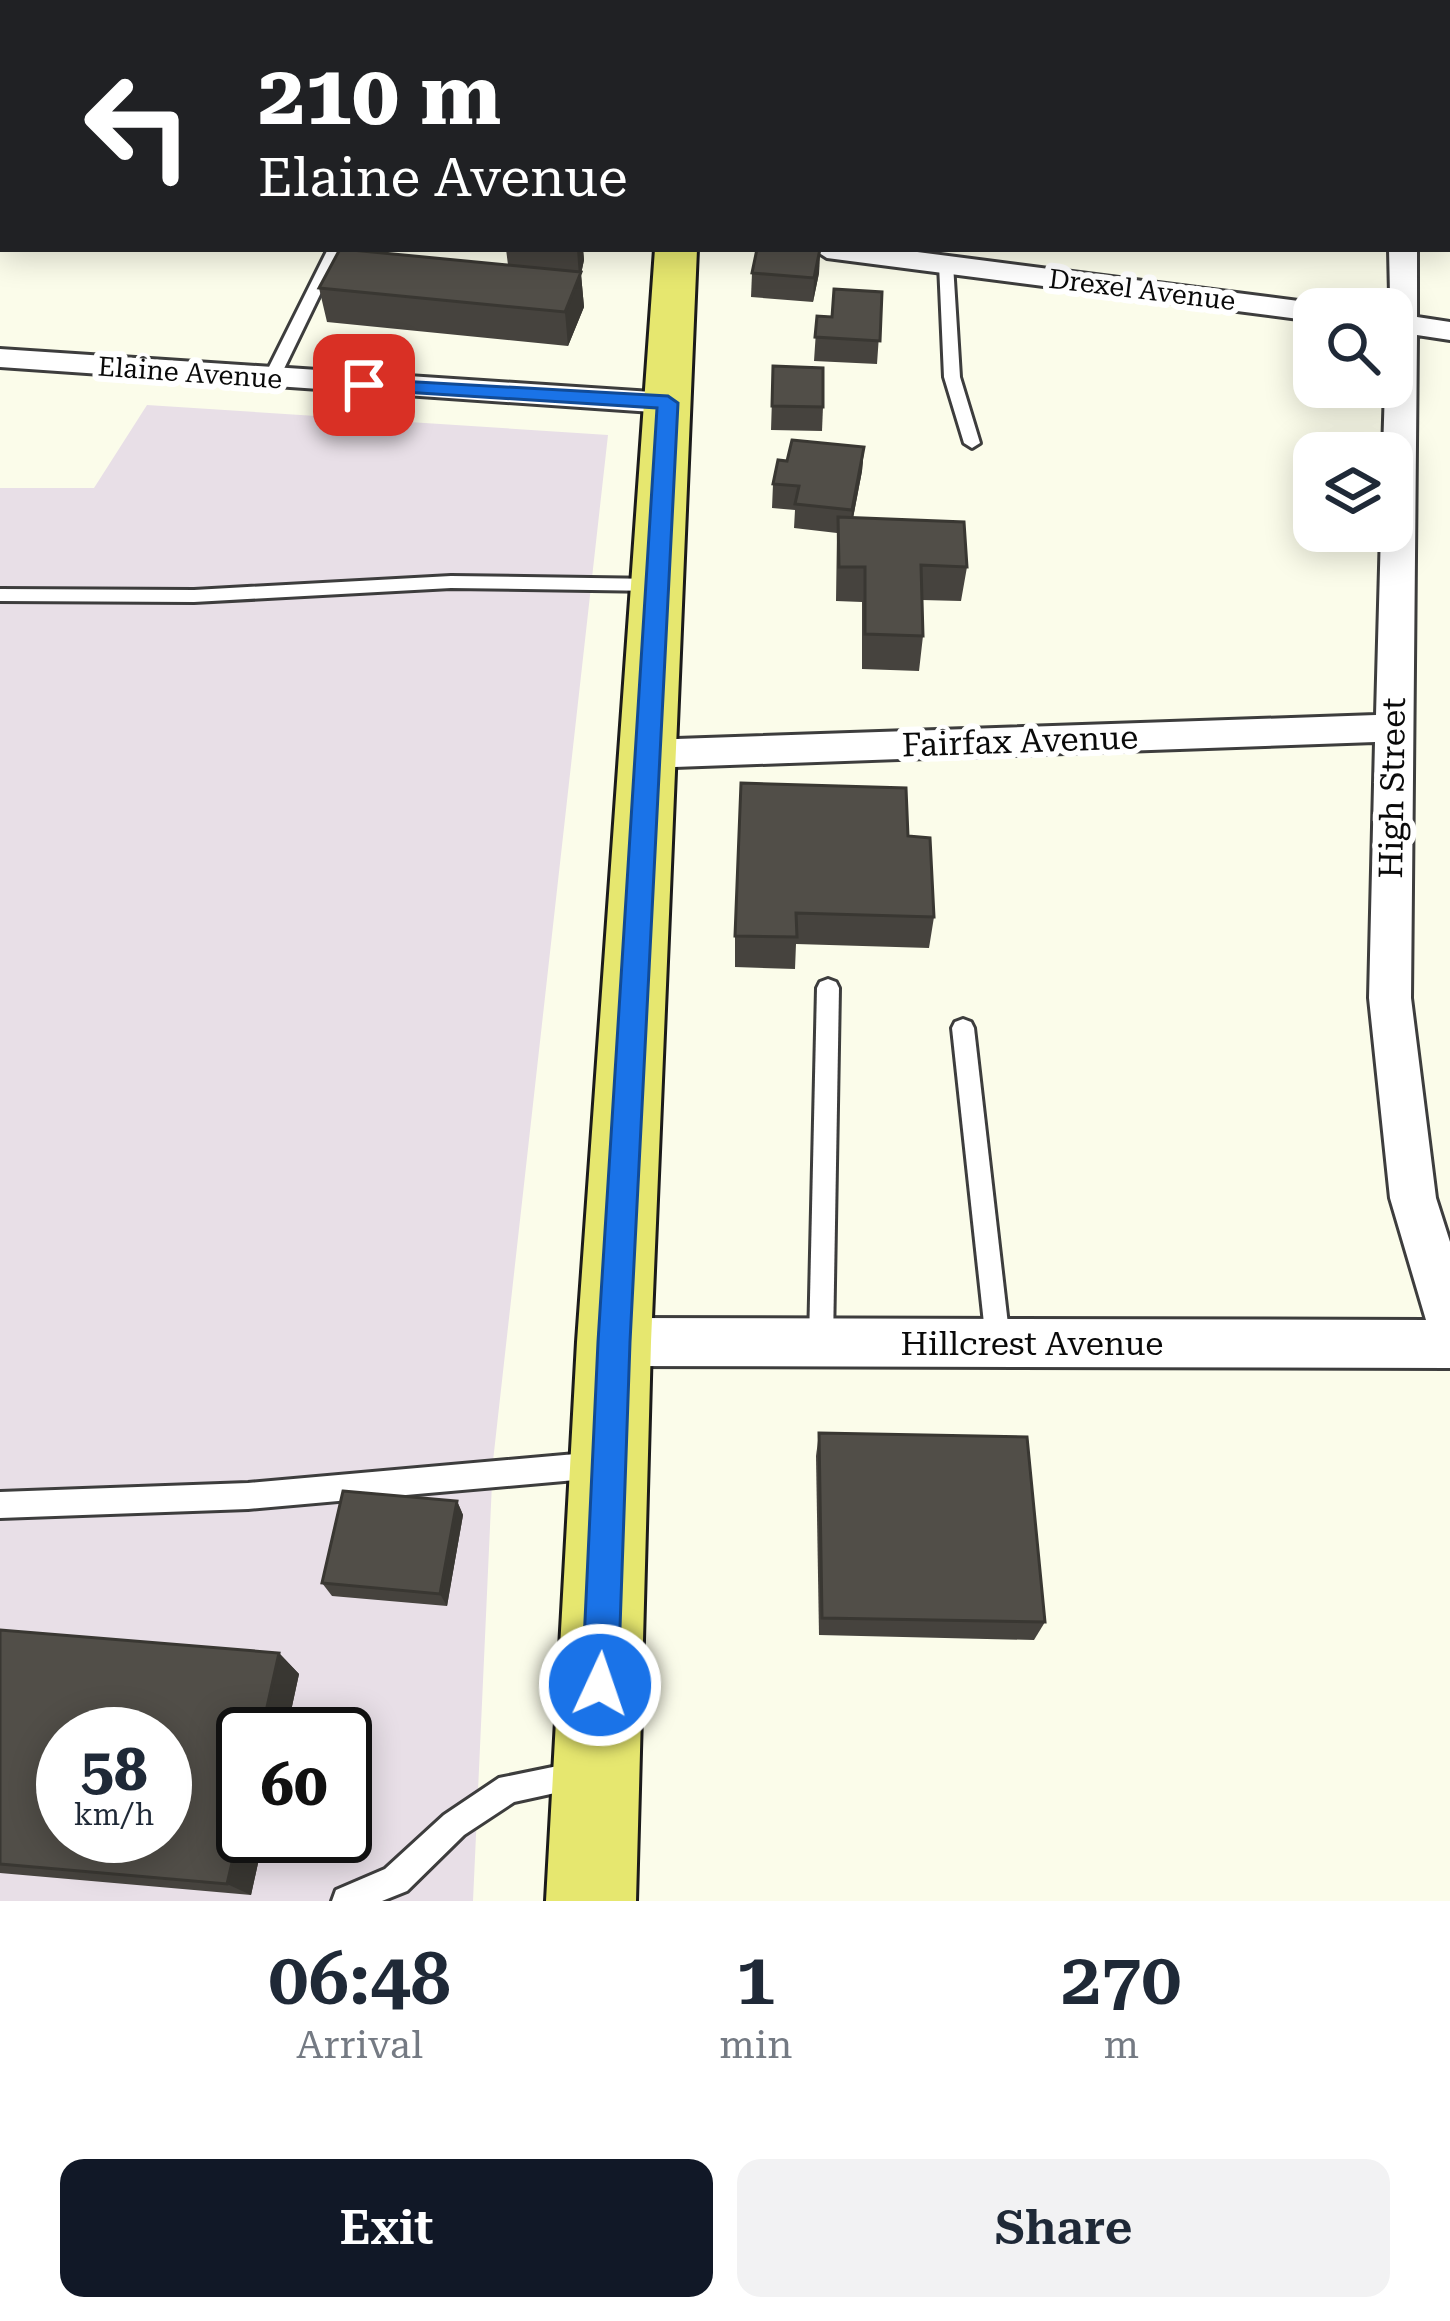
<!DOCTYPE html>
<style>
:root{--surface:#fff;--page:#f2f2f3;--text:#1f2937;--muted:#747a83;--accent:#111827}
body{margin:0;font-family:"Roboto Serif",serif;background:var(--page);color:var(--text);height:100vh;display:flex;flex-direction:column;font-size:45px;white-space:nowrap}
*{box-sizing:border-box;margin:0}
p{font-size:39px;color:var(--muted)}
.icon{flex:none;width:66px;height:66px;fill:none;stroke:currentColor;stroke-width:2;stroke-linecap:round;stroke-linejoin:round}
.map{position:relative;height:1901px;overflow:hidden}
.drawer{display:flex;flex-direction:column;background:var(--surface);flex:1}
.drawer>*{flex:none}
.banner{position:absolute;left:0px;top:0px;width:1452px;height:252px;box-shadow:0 6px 30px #0003;background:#202124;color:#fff;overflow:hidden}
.fabs{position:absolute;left:1293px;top:288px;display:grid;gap:24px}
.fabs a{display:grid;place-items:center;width:120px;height:120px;border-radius:24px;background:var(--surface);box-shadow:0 6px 30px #0003;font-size:60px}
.speed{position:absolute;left:36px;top:1707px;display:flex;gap:24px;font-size:60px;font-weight:700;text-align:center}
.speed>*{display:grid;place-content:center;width:156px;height:156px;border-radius:50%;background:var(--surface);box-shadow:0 6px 30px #0003;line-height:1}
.speed small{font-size:30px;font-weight:400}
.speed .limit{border:6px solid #111;border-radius:18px;background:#fff;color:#111}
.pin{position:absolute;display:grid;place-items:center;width:102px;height:102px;color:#fff;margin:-51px;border-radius:24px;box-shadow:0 6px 18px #0006}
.me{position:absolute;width:132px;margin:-66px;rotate:3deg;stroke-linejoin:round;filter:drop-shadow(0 0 9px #0008)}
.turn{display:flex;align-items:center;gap:42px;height:252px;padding:0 60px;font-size:54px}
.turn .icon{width:156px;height:156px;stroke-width:2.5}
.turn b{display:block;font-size:84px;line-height:102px}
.eta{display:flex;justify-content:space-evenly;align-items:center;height:204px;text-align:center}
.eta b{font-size:72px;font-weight:600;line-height:84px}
.cta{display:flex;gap:24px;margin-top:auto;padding:24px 60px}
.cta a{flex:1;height:138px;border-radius:24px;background:var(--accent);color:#fff;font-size:48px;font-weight:600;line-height:138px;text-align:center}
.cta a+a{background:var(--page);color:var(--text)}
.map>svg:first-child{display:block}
.industrial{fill:#e8dfe7;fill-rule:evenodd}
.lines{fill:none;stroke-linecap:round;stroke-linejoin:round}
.lane-casing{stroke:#3d3d3d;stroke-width:6}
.street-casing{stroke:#3d3d3d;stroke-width:6}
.primary-casing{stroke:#1b1b1b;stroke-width:6}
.lane{fill:#fff;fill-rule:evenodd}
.street{fill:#fff;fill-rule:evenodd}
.primary{fill:#e6e76f;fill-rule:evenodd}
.wall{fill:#46433e}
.shaded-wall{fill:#393732}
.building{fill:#514e48;stroke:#393732;stroke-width:3;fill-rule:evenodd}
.route{fill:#1a73e8;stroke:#114b97;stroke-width:3}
.labels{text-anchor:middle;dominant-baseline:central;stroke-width:12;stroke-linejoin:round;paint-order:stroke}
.far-street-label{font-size:27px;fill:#0a0a0a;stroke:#fff}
.street-label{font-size:33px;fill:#0a0a0a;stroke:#fff}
</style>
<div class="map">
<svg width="1450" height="1901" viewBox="0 0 1450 1901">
<rect width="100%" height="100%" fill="#fbfcea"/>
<path class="industrial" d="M147,405L608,435L493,1461L473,1901H0V488H94ZM63,1734H165V1836H63ZM243,1734H345V1836H243Z"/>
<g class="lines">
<g class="lane-casing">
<g id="lane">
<polygon points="328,249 342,249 279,379 277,382 265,382 263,379"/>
<polygon points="946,260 953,264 960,377 980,443 972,448 964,443 944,377 939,264"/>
<polygon points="451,576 657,579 666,585 657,591 451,588 194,602 0,601 0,589 194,590"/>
<polygon points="828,979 836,982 839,988 833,1342 830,1350 821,1354 812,1350 809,1342 817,988 820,982"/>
<polygon points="963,1019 971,1022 974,1028 1010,1342 1007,1350 998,1354 989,1350 986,1342 952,1028 955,1022"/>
<polygon points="598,1452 607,1456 611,1465 607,1474 598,1478 248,1509 0,1518 0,1492 248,1483"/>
<polygon points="577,1762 587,1766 591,1776 587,1786 514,1802 464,1835 407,1891 382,1901 332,1901 336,1890 385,1869 444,1815 499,1778"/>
</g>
</g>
<g class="street-casing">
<g id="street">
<rect x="1400" y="0" width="24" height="3"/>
<rect x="1449" y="87" width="1" height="16"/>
<polygon points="3,226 3,247 0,248 0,227"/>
<polygon points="813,249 894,249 1314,303 1327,309 1314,309 1314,321 827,258"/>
<polygon points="1389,249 1417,249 1417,317 1450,322 1450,340 1417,335 1411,998 1436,1198 1450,1242 1450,1368 614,1366 597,1359 589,1342 597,1325 614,1318 1426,1320 1390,1198 1369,998 1375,742 647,768 633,764 628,754 633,744 647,740 1376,715 1381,531 1392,531 1392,453 1383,453 1385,387 1392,387"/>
<polygon points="0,349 667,393 683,403 667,413 0,367"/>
</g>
</g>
<g class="primary-casing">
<g id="primary">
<rect x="666" y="0" width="36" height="3"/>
<polygon points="655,249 697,249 651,1342 636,1901 546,1901 577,1342"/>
</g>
</g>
<use href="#lane" class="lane"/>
<use href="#street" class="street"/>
<use href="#primary" class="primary"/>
</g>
<g class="wall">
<polygon points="506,249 583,249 584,260 581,274 584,307 568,346 327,322 319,288 508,265"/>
<polygon points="820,249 819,273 813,302 751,297 752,273"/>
<polygon points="882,292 877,364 814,361 817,316 832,317"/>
<polygon points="773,366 823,407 822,431 771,430"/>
<polygon points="864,447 862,471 853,518 967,567 961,601 922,600 923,636 919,671 862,669 862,602 836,601 837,533 794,528 795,510 772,508 773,484 787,461"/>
<polygon points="908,836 934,917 929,948 796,944 795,969 735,967 735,936"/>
<polygon points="819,1433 1045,1622 1034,1640 819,1635 816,1456"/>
<polygon points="457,1501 463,1515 447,1606 332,1596 322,1583"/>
<polygon points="0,1630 279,1653 299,1674 286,1734 243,1734 243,1836 264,1836 251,1895 0,1873"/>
</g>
<g class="shaded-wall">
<polygon points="577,249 583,249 584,260 581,274 584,307 568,346 565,312 579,276"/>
<polygon points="820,249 819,273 813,302 814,278"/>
<polygon points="864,447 862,471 850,534 852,510"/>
<polygon points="457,1501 463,1515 447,1606 440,1594"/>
<polygon points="279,1653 299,1674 286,1734 261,1734"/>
<polygon points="243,1815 243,1836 264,1836 251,1895 227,1884"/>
</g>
<g class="building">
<polygon points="340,249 341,249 581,272 565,312 319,288"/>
<polygon points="757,249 820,249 814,278 752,273"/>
<polygon points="834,289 882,292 880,341 815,337 817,316 832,317"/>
<polygon points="773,366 823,368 823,407 772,406"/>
<polygon points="792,440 864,447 852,510 795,504 799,486 773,484 778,460 787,461"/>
<polygon points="838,517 964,522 967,567 921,565 923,636 865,634 865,567 839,567"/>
<polygon points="741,783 906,788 908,836 930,838 934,917 796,913 797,937 735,936"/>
<polygon points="819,1433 1027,1437 1045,1622 822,1618"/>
<polygon points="343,1491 457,1501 440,1594 322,1583"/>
<path d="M0,1630L279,1653L261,1734H243V1815L227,1884L0,1864ZM63,1734H165V1836H63Z"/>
</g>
<polygon class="route" points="364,379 668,396 678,403 630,1342 618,1685 613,1698 600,1703 587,1698 582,1685 598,1342 657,408 357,389 357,381"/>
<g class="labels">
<g class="far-street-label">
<text transform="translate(1142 290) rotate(7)">Drexel Avenue</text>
<text transform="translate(190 373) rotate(4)">Elaine Avenue</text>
</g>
<g class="street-label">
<text transform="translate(1020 741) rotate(-2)">Fairfax Avenue</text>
<text transform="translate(1392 788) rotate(-89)">High Street</text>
<text x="1032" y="1343">Hillcrest Avenue</text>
</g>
</g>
</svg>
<div class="fabs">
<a><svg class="icon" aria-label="search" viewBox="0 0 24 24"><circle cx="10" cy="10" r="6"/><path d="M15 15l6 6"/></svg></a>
<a><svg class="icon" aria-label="layers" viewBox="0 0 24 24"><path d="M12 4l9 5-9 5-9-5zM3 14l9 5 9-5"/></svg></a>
</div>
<div class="speed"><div>58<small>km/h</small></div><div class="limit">60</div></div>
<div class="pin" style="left:364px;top:385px;background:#d93025"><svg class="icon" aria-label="arrive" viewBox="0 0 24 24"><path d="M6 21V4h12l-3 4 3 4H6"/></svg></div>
<svg class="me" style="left:600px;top:1685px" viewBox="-20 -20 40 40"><circle r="17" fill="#1a73e8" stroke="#fff" stroke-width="3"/><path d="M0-11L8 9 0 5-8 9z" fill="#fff"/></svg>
<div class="banner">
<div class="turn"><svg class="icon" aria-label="left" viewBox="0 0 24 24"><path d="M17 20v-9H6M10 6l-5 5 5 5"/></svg><div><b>210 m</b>Elaine Avenue</div></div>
</div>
</div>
<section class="drawer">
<div class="eta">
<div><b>06:48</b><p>Arrival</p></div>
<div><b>1</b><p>min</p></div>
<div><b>270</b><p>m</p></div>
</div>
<div class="cta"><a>Exit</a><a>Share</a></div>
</section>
